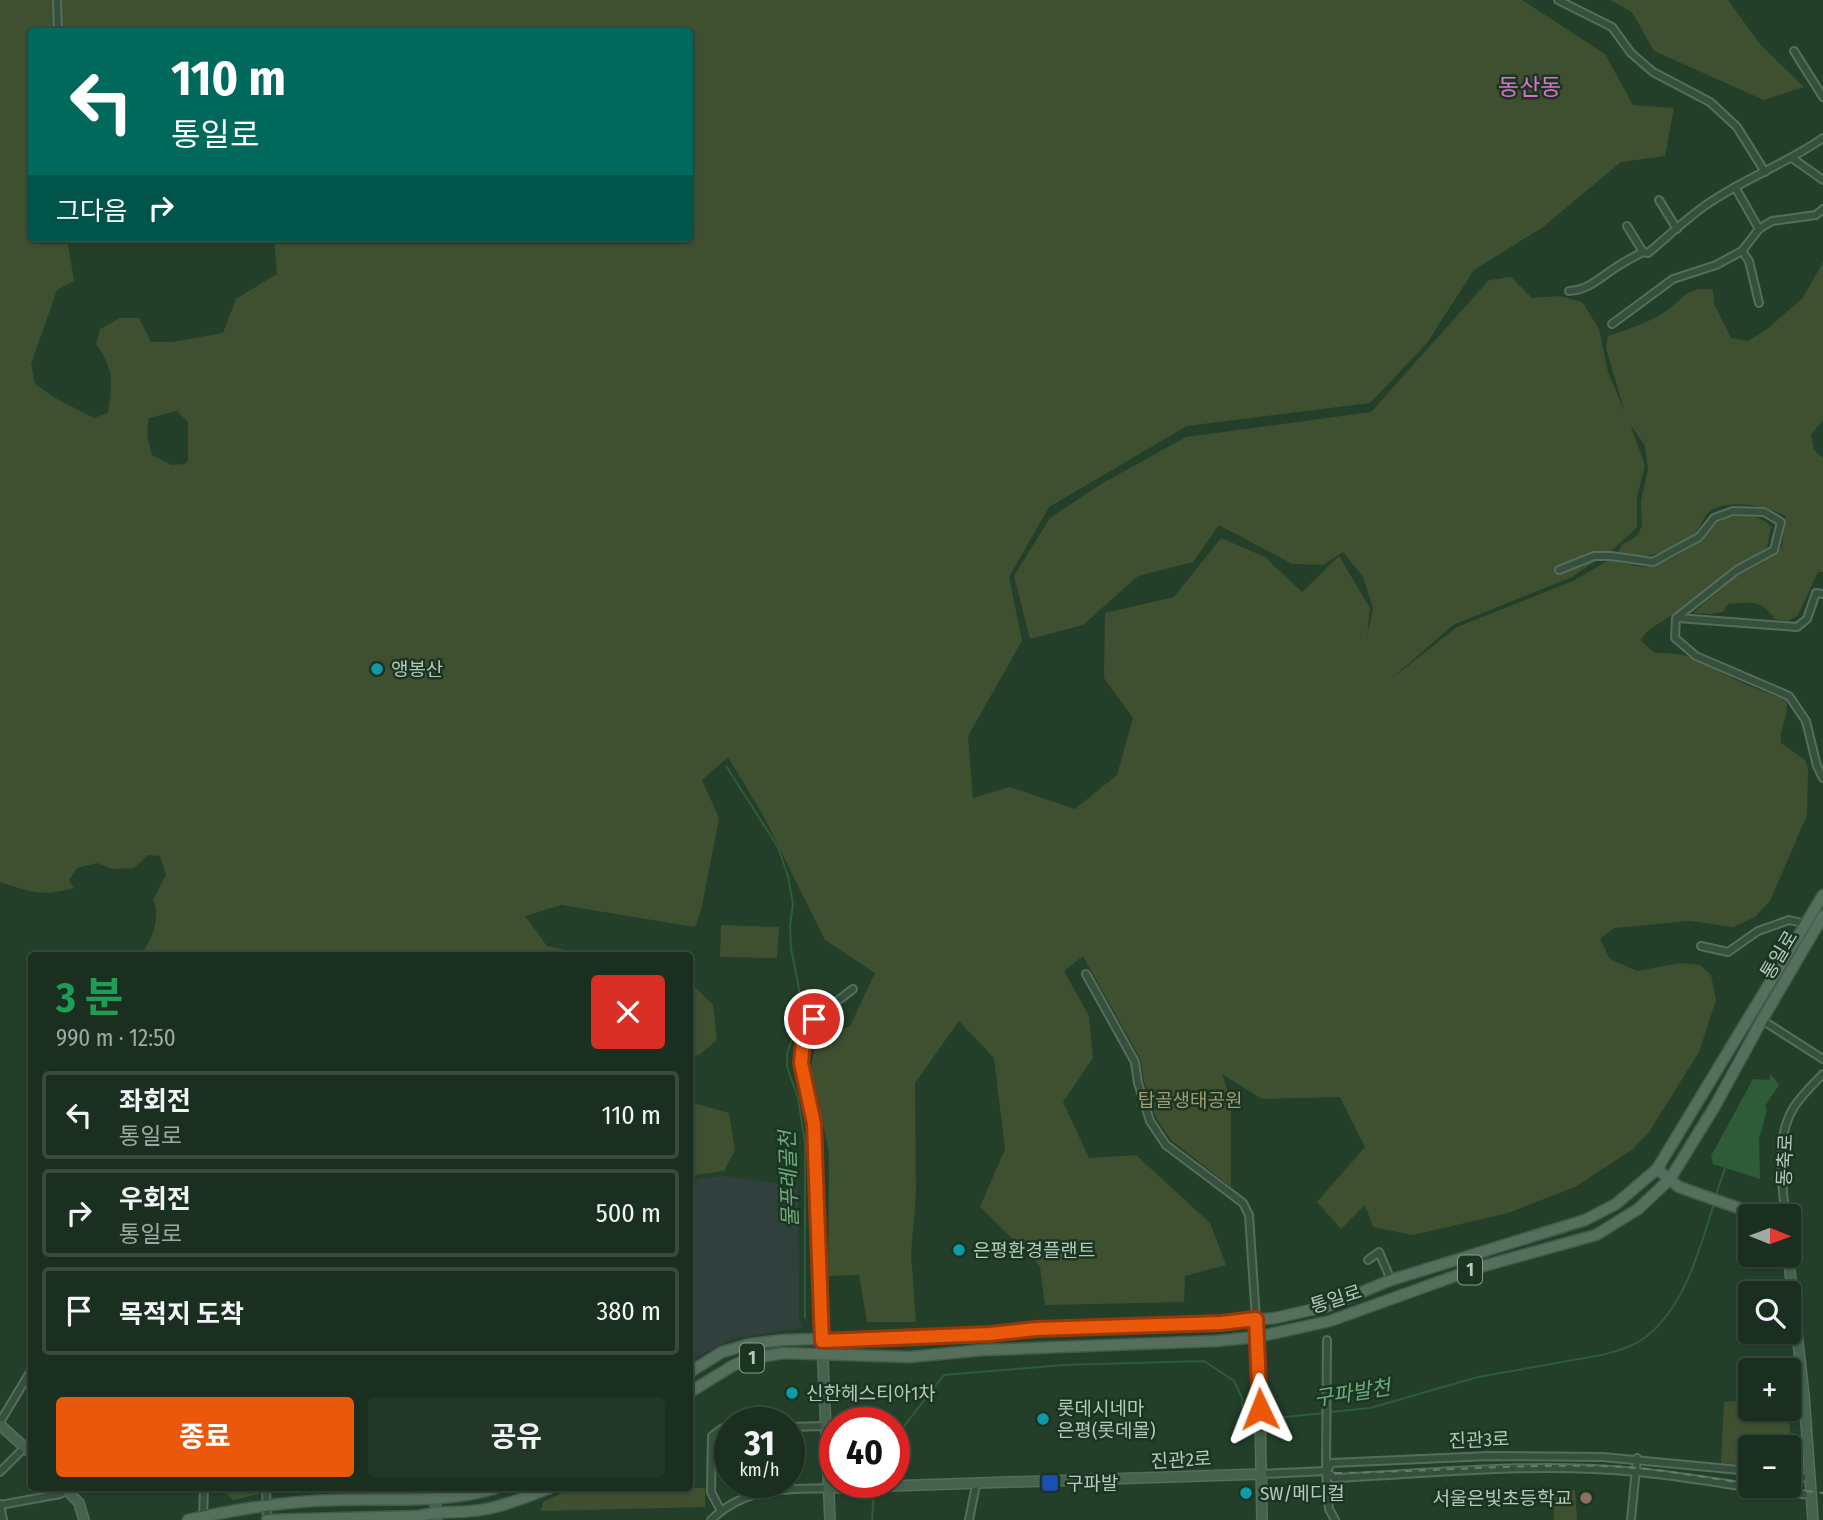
<!DOCTYPE html>
<html lang="ko">
<meta charset="utf-8">
<style>
:root{--surface:#1a2f20;--page:#233729;--text:#f1f3f6;--muted:#9fa9a5;--line:#384a3e;--accent:#ea580c}
body{margin:0;font-family:"Fira Sans Condensed","Noto Sans KR",sans-serif;background:var(--page);color:var(--text);height:100vh;display:flex;flex-direction:column;font-size:26px;white-space:nowrap}
*{box-sizing:border-box;margin:0}
p{font-size:23px;color:var(--muted)}
.icon{flex:none;width:38px;height:38px;fill:none;stroke:currentColor;stroke-width:2;stroke-linecap:round;stroke-linejoin:round}
.map{position:relative;flex:1;overflow:hidden}
.drawer{position:absolute;left:28px;top:952px;width:665px;height:539px;display:flex;flex-direction:column;background:var(--surface);border-radius:7px;box-shadow:0 2px 5px #0004,0 0 0 2px var(--line)}
.drawer>*{flex:none}
.guide{position:absolute;left:28px;top:28px;width:665px;height:214px;border-radius:7px;box-shadow:0 2px 5px #0004,0 0 0 2px var(--line);background:#00695c;color:#fff;overflow:hidden}
.needle{width:46px;rotate:91deg}
.fabs{position:absolute;left:1738px;top:1204px;display:grid;gap:14px}
.fabs a{display:grid;place-items:center;width:63px;height:63px;border-radius:7px;background:var(--surface);box-shadow:0 2px 5px #0004,0 0 0 2px var(--line);font-size:35px}
.speed{position:absolute;left:714px;top:1407px;display:flex;gap:14px;font-size:35px;font-weight:700;text-align:center}
.speed>*{display:grid;place-content:center;width:91px;height:91px;border-radius:50%;background:var(--surface);box-shadow:0 2px 5px #0004,0 0 0 2px var(--line);line-height:1}
.speed small{font-size:18px;font-weight:400}
.speed .limit{border:10px solid #d22;background:#fff;color:#111}
.pin{position:absolute;display:grid;place-items:center;width:60px;height:60px;color:#fff;margin:-30px;border:4px solid #fff;border-radius:50%;box-shadow:0 2px 7px #0007}
.me{position:absolute;width:77px;margin:-38px;rotate:358deg;stroke-linejoin:round;filter:drop-shadow(0 0 5px #0008)}
.turn{display:flex;align-items:center;gap:24px;height:147px;padding:0 28px;font-size:32px}
.turn .icon{width:91px;height:91px;stroke-width:2.5}
.turn b{display:block;font-size:49px;line-height:60px}
.then{display:flex;align-items:center;height:66px;padding:0 28px;background:#0003;gap:14px;font-size:26px}
.round{display:grid;place-items:center;flex:none;width:74px;height:74px;border-radius:7px;background:var(--page)}
.head{display:flex;align-items:center;justify-content:space-between;height:119px;padding:0 28px}
h1{font-size:42px;font-weight:700;line-height:52px;color:#1e9e55}
.primary-button{display:flex;gap:14px;margin-top:auto;padding:14px 28px}
.primary-button a{flex:1;height:80px;border-radius:7px;background:var(--accent);color:#fff;font-size:28px;font-weight:700;line-height:80px;text-align:center}
.primary-button a+a{background:var(--page);color:var(--text)}
ul{padding:0;list-style:none}
li{display:flex;align-items:center;gap:21px;height:88px;margin:0 14px 10px;padding:0 14px;border:4px solid var(--line);border-radius:7px}
li div{flex:1}
li b{display:block;font-size:26px}
li em{font-style:normal}
.map>svg:first-child{display:block}
.medical{fill:#30403c}
.green{fill:#3f5031;fill-rule:evenodd}
.water{fill:#2e5c39}
.lines{fill:none;stroke-linecap:round;stroke-linejoin:round}
.stream{stroke:#2e5c39;stroke-width:2}
.street-casing{stroke:#556d5b;stroke-width:10}
.secondary-casing{stroke:#556d5b;stroke-width:12}
.primary-casing{stroke:#435b4a;stroke-width:13}
.street{stroke:#374f3d;stroke-width:6}
.secondary{stroke:#45624e;stroke-width:9}
.primary{stroke:#556f5c;stroke-width:10}
.rail{stroke:#627e6a;stroke-width:2;stroke-dasharray:7 7;stroke-linecap:butt}
.route-casing{stroke:#983908;stroke-width:18}
.route{stroke:#ea580c;stroke-width:12}
.culture-dot{fill:#0f9aa8;stroke:#1c3422;stroke-width:2.5}
.transit-dot{fill:#1a4fb4;stroke:#1c3422;stroke-width:2.5}
.education-dot{fill:#8d6e63;stroke:#1c3422;stroke-width:2.5}
.labels{text-anchor:middle;dominant-baseline:central;stroke-width:5;stroke-linejoin:round;paint-order:stroke}
.shield{fill:#1c3422;stroke:#869d8c;stroke-width:2}
.shield-label{font-size:18px;font-weight:bold;fill:#b3caba}
.poi-label{font-size:19px;fill:#b3caba;stroke:#1c3422;text-anchor:start}
.street-label{font-size:19px;fill:#b3caba;stroke:#1c3422}
.park-label{font-size:19px;fill:#a09c71;stroke:#1c3422}
.water-label{font-size:21px;font-style:italic;fill:#6baa7b;stroke:#1c3422}
.quarter-label{font-size:23px;fill:#dc70d0;stroke:#1c3422}
</style>
<div class="map">
<svg width="1823" height="1520" viewBox="0 0 1823 1520">
<rect width="100%" height="100%" fill="#233f2a"/>
<polygon class="medical" points="728,1176 798,1187 799,1319 802,1328 732,1339 690,1360 690,1194 697,1179"/>
<g class="green">
<path d="M0,0H1522L1605,54L1633,105L1674,108L1665,156L1621,162L1543,227L1474,270L1427,343L1370,403L1187,426L1049,507L1009,577L1022,641L968,736L973,798L1010,787L1075,809L1117,775L1133,718L1104,678L1105,613L1174,597L1221,538L1265,557L1302,592L1339,556L1370,608L1367,637L1373,608L1363,577L1343,552L1323,565L1292,564L1219,525L1193,562L1138,576L1083,625L1030,639L1014,576L1050,518L1101,484L1186,437L1371,412L1489,280L1511,277L1532,298L1560,296L1582,302L1599,329L1608,372L1625,413L1606,348L1608,336C1626,330 1648,323 1665,312C1683,300 1687,285 1713,290L1714,304L1731,338L1748,341L1766,330L1803,298L1823,262V420L1811,435L1814,450L1823,458V572H1818L1798,615L1788,621L1775,619C1760,599 1752,602 1728,604L1723,612L1711,614L1693,613L1735,577L1772,557L1782,546L1786,516C1767,506 1733,499 1713,509C1704,514 1702,524 1697,531C1690,541 1657,556 1644,556C1635,556 1626,554 1617,553L1622,545L1638,535L1642,525L1641,501L1648,469L1645,446L1630,424L1645,465L1637,497V527L1616,547L1572,577L1453,625L1390,680L1457,627L1573,581L1611,559C1623,563 1641,569 1654,566C1665,563 1688,550 1697,543C1702,538 1706,532 1712,527C1728,514 1757,510 1771,527L1767,547C1737,567 1709,589 1680,610C1666,620 1651,625 1640,640L1655,653C1692,652 1702,662 1734,679C1750,687 1769,693 1786,700C1790,715 1779,727 1781,743L1805,760L1808,768L1807,815L1770,901L1755,917L1733,927L1690,921L1614,928L1600,939L1610,959L1637,971L1680,963L1700,965L1711,975L1716,1000L1699,1052L1649,1132L1633,1149L1575,1187L1508,1213L1413,1235L1373,1227L1365,1205L1341,1229L1317,1202L1365,1147L1340,1097L1262,1099L1222,1074L1231,1101V1187L1171,1140L1156,1118L1144,1081L1141,1060L1083,956L1064,971L1089,1016L1093,1058L1063,1102L1089,1158L1136,1155L1210,1223L1226,1265L1185,1276L1184,1302L1045,1305L1040,1266L980,1207L1005,1149L994,1058L959,1021L915,1083L916,1194L911,1254L916,1322H867L859,1275L828,1276L829,1153L811,1066L816,1041L850,1026L875,973L825,940L763,815L728,757L702,780L719,818L701,911L695,927L561,905L525,916L547,946L588,955H139C152,945 161,915 153,900L166,875L160,856L148,855L134,868L112,869L97,863L77,868L69,880L74,888C41,897 31,892 0,882ZM32,32H690V238H274L277,274L236,299L223,333L172,342H151L139,318H120L100,329L96,344C114,369 113,383 108,413L94,418L57,399L35,384L31,364L57,290L74,281L67,238H32ZM177,411L188,422V460L185,464L171,465L152,455C148,441 146,433 149,418Z"/>
<polygon points="1610,0 1728,0 1760,44 1804,87 1764,100 1654,51 1632,12"/>
<polygon points="721,925 779,927 777,958 720,957"/>
<polygon points="690,982 713,1005 717,1040 699,1055 690,1057"/>
<polygon points="690,1102 729,1113 735,1150 724,1171 695,1175 690,1186"/>
<polygon points="1750,1400 1750,1409 1788,1409 1794,1467 1789,1467 1788,1447 1750,1447 1750,1465 1721,1463 1724,1402"/>
<polygon points="221,1488 259,1488 259,1494 233,1500"/>
<polygon points="572,1488 705,1488 705,1507 541,1511 543,1502"/>
<polygon points="1575,1490 1577,1520 1554,1520 1552,1491"/>
</g>
<polygon class="water" points="1771,1074 1779,1085 1765,1106 1767,1110 1759,1139 1760,1179 1713,1164 1711,1156 1753,1079 1769,1080"/>
<g class="lines">
<g class="stream">
<polyline points="726,766 778,847 788,876 793,904 790,926 791,948 800,994 798,1024 787,1053 787,1067 798,1098 805,1143 805,1318"/>
<polyline points="1716,1195 1725,1168"/>
<path d="M1330,1412L1370,1408L1478,1377L1602,1355C1617,1351 1635,1346 1647,1336C1686,1304 1699,1250 1714,1204"/>
<polyline points="1264,1419 1325,1413"/>
<polyline points="894,1439 944,1375 1063,1365 1204,1361 1234,1381 1242,1398 1242,1421 1255,1420"/>
<polyline points="872,1520 874,1490"/>
</g>
<g class="street-casing">
<g id="street">
<polyline points="57,0 58,32"/>
<polyline points="1558,0 1612,27 1631,53 1653,72 1710,102 1737,127 1765,172"/>
<polyline points="1794,51 1823,97"/>
<polyline points="1792,158 1823,180"/>
<polyline points="1735,187 1759,229"/>
<polyline points="1659,200 1677,229"/>
<polyline points="1627,226 1643,252"/>
<polyline points="1742,251 1749,261 1759,303"/>
<path d="M1569,291C1589,290 1602,276 1618,266C1626,261 1635,256 1643,252L1648,253C1667,237 1686,219 1706,205C1743,179 1786,164 1823,138"/>
<polyline points="1612,324 1673,279 1716,265 1742,251 1759,229 1772,221 1816,215 1823,209"/>
<polyline points="1559,570 1594,556 1611,556 1653,562 1699,537 1714,518 1733,511 1764,512 1781,522 1774,550 1737,570 1676,618 1675,638 1696,656 1789,696 1806,721 1817,766 1823,778"/>
<polyline points="1678,618 1797,627 1807,619 1816,593 1823,594"/>
<polyline points="1701,946 1728,952 1758,931 1789,920 1806,924"/>
<polyline points="1086,974 1135,1062 1138,1083 1150,1121 1166,1145 1243,1203 1249,1215 1256,1319"/>
<polyline points="1762,1020 1823,1059"/>
<path d="M1785,1216C1783,1182 1774,1138 1794,1107C1802,1095 1813,1084 1823,1074"/>
<polyline points="1368,1260 1379,1252 1391,1280"/>
<polyline points="1327,1340 1326,1471 1329,1509 1335,1520"/>
<polyline points="822,1341 817,1236 817,1159 814,1124 801,1063 803,1042 814,1019 853,989"/>
<polyline points="0,1422 32,1369"/>
<polyline points="789,1427 826,1426"/>
<polyline points="1326,1471 1332,1463 1489,1456 1603,1457 1750,1471"/>
<polyline points="0,1472 24,1448"/>
<path d="M1262,1474L1326,1471L1334,1478C1434,1473 1537,1462 1637,1472C1695,1477 1753,1490 1811,1495"/>
<polyline points="1788,1476 1810,1478"/>
<polyline points="266,1488 267,1520"/>
<polyline points="0,1504 3,1520"/>
<polyline points="0,1505 60,1494 69,1489"/>
<polyline points="721,1511 711,1492 712,1436 723,1428 730,1428"/>
<polyline points="203,1516 204,1488"/>
<path d="M711,1520C746,1486 783,1490 828,1488"/>
<polyline points="969,1520 976,1485"/>
<polyline points="1631,1520 1637,1458"/>
</g>
</g>
<g class="secondary-casing">
<g id="secondary">
<polyline points="1788,1254 1804,1395 1813,1520"/>
<polyline points="1256,1319 1260,1409 1262,1520"/>
<polyline points="822,1341 830,1520"/>
<polyline points="0,1425 32,1454"/>
<polyline points="65,1488 79,1503 84,1520"/>
<polyline points="828,1488 1262,1474"/>
<polyline points="435,1498 437,1520"/>
</g>
</g>
<g class="primary-casing">
<g id="primary">
<polyline points="1657,1169 1679,1187 1761,1216"/>
<polyline points="690,1372 722,1352 750,1344 783,1340 990,1334 1036,1329 1221,1323 1275,1318 1328,1306 1391,1280 1585,1220 1616,1204 1657,1169 1823,895"/>
<polyline points="690,1392 734,1365 749,1359 783,1353 909,1357 983,1350 1215,1341 1257,1337 1330,1321 1480,1267 1596,1235 1638,1209 1670,1179 1715,1106 1762,1020 1823,916"/>
<path d="M188,1520C237,1509 286,1501 336,1500C389,1498 445,1504 496,1488"/>
<path d="M267,1520L419,1516C441,1510 463,1514 486,1509C508,1505 529,1496 550,1488"/>
</g>
</g>
<use href="#street" class="street"/>
<use href="#secondary" class="secondary"/>
<use href="#primary" class="primary"/>
<g class="rail">
<path d="M1335,1473C1424,1472 1513,1464 1602,1466C1652,1467 1701,1477 1750,1484"/>
<polyline points="1764,1486 1823,1493"/>
</g>
</g>
<g class="lines">
<g class="route-casing">
<polyline id="route" points="814,1019 803,1042 801,1063 814,1124 822,1341 990,1334 1036,1329 1221,1323 1256,1319 1260,1409"/>
</g>
<use href="#route" class="route"/>
</g>
<g class="culture-dot">
<circle cx="377" cy="669" r="7"/>
<circle cx="959" cy="1250" r="7"/>
<circle cx="792" cy="1393" r="7"/>
<circle cx="1043" cy="1419" r="7"/>
<circle cx="1246" cy="1493" r="7"/>
</g>
<rect class="transit-dot" x="1041" y="1474" width="18" height="18" rx="3.5"/>
<circle class="education-dot" cx="1586" cy="1498" r="7"/>
<g class="labels">
<g class="shield">
<rect x="1458" y="1255.5" width="24" height="29" rx="5"/>
<rect x="740" y="1343.5" width="24" height="29" rx="5"/>
</g>
<g class="shield-label">
<text x="1470" y="1270">1</text>
<text x="752" y="1358">1</text>
</g>
<g class="poi-label">
<text x="391" y="669">앵봉산</text>
<text x="973" y="1250">은평환경플랜트</text>
<text x="806" y="1393">신한헤스티아1차</text>
<text x="1057" y="1408">롯데시네마<tspan x="1057" dy="22">은평(롯데몰)</tspan></text>
<text x="1066" y="1483">구파발</text>
<text x="1260" y="1493">SW/메디컬</text>
<text x="1572" y="1498" text-anchor="end">서울은빛초등학교</text>
</g>
<g class="street-label">
<text transform="translate(1779 955) rotate(-59)">통일로</text>
<text transform="translate(1785 1160) rotate(-88)">동축로</text>
<text transform="translate(1336 1299) rotate(-18)">통일로</text>
<text transform="translate(1479 1440) rotate(-2)">진관3로</text>
<text transform="translate(1181 1460) rotate(-3)">진관2로</text>
</g>
<g class="park-label">
<text x="1190" y="1100">탑골생태공원</text>
</g>
<g class="water-label">
<text transform="translate(789 1179) rotate(-92)">물푸레골천</text>
<text transform="translate(1352 1393) rotate(-9)">구파발천</text>
</g>
<g class="quarter-label">
<text x="1530" y="87">동산동</text>
</g>
</g>
</svg>
<div class="fabs">
<a><svg class="needle" viewBox="-14 -14 28 28"><path d="M0-13l5 13h-10z" fill="#e53935"/><path d="M0 13l5-13h-10z" fill="#9fa9a5"/></svg></a>
<a><svg class="icon" aria-label="search" viewBox="0 0 24 24"><circle cx="10" cy="10" r="6"/><path d="M15 15l6 6"/></svg></a>
<a>+</a>
<a>−</a>
</div>
<div class="speed"><div>31<small>km/h</small></div><div class="limit">40</div></div>
<div class="pin" style="left:814px;top:1019px;background:#d93025"><svg class="icon" aria-label="arrive" viewBox="0 0 24 24"><path d="M6 21V4h12l-3 4 3 4H6"/></svg></div>
<svg class="me" style="left:1260px;top:1409px" viewBox="-20 -20 40 40"><path d="M0-17L14 15 0 8-14 15z" fill="#ea580c" stroke="#fff" stroke-width="4"/></svg>
<div class="guide">
<div class="turn"><svg class="icon" aria-label="left" viewBox="0 0 24 24"><path d="M17 20v-9H6M10 6l-5 5 5 5"/></svg><div><b>110 m</b>통일로</div></div>
<div class="then">그다음<svg class="icon" aria-label="right" viewBox="0 0 24 24"><path d="M7 20v-9h11M14 6l5 5-5 5"/></svg></div>
</div>
<section class="drawer">
<div class="head"><div><h1>3 분</h1><p>990 m · 12:50</p></div><a class="round" style="background:#d93025;color:#fff"><svg class="icon" aria-label="close" viewBox="0 0 24 24"><path d="M6 6l12 12M18 6L6 18"/></svg></a></div>
<ul>
<li><svg class="icon" aria-label="left" viewBox="0 0 24 24"><path d="M17 20v-9H6M10 6l-5 5 5 5"/></svg><div><b>좌회전</b><p>통일로</p></div><em>110 m</em></li>
<li><svg class="icon" aria-label="right" viewBox="0 0 24 24"><path d="M7 20v-9h11M14 6l5 5-5 5"/></svg><div><b>우회전</b><p>통일로</p></div><em>500 m</em></li>
<li><svg class="icon" aria-label="arrive" viewBox="0 0 24 24"><path d="M6 21V4h12l-3 4 3 4H6"/></svg><div><b>목적지 도착</b></div><em>380 m</em></li>
</ul>
<div class="primary-button"><a>종료</a><a>공유</a></div>
</section>
</div>
